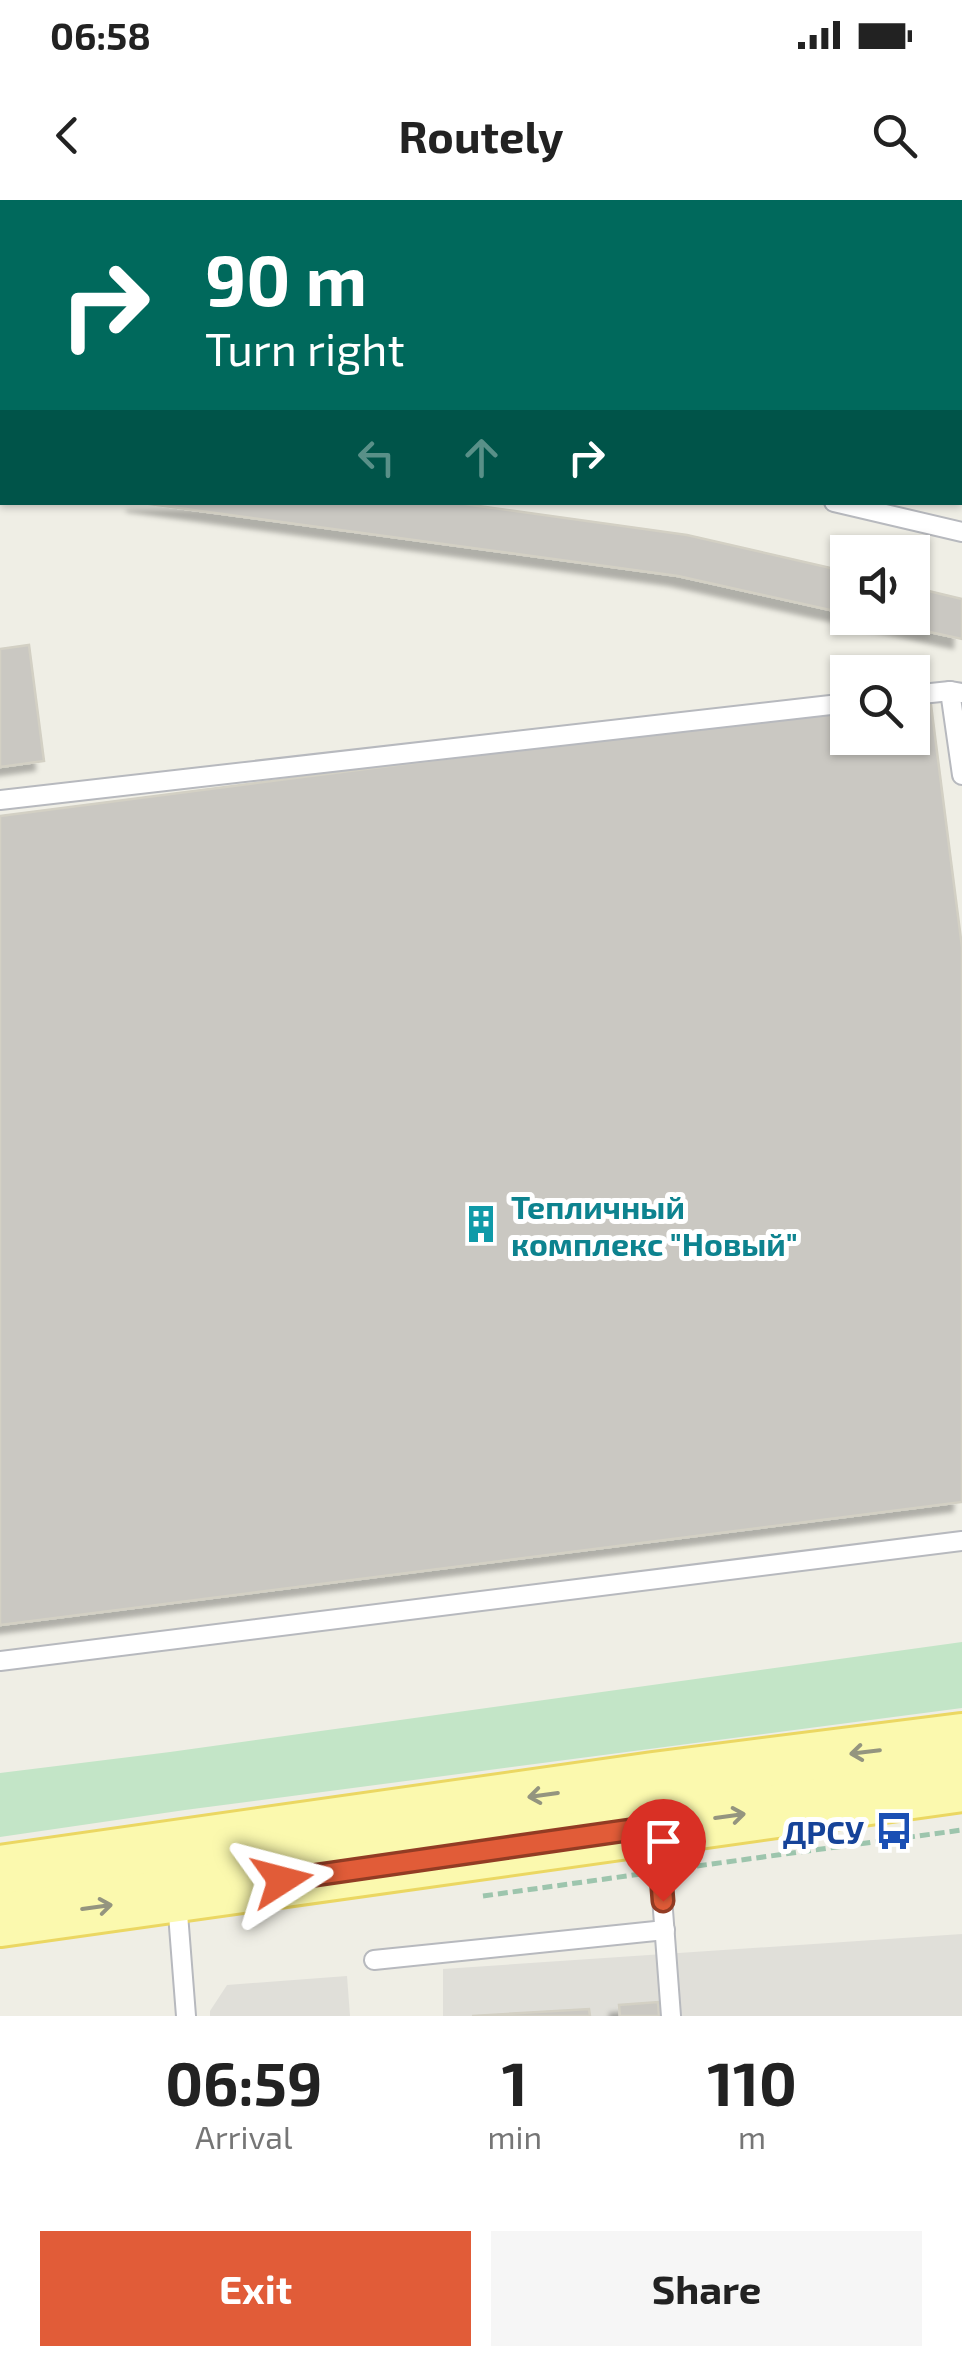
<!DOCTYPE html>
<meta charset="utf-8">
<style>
:root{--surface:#fff;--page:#f6f6f6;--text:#222;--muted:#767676;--accent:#e15c38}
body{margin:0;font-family:"Exo 2",sans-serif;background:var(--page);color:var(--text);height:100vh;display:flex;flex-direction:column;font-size:38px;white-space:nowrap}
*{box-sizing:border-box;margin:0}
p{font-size:32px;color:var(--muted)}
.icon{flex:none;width:55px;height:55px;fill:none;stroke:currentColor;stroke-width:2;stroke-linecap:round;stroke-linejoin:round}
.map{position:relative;height:1816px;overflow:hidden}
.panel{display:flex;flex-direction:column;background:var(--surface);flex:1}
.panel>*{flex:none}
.hud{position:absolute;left:0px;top:0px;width:962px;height:305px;box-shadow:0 2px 8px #0004;background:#00695c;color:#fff;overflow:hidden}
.fabs{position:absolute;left:830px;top:335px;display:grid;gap:20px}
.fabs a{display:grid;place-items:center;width:100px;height:100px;border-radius:0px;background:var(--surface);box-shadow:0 2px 8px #0004;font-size:50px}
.pin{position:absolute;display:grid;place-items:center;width:85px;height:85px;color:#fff;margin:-102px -42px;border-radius:50% 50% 50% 0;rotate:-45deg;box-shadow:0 0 10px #0007}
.pin .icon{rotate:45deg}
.me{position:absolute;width:110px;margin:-55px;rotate:81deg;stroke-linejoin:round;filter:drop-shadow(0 0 8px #0008)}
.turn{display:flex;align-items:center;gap:35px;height:210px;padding:0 40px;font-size:45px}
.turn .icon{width:130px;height:130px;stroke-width:2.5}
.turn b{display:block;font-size:70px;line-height:85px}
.lanes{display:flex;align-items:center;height:95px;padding:0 40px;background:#0003;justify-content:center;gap:50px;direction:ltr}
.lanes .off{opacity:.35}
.eta{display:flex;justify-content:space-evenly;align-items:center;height:170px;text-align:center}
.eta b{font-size:60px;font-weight:700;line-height:70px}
.button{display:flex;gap:20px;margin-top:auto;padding:20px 40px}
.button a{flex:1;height:115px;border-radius:0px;background:var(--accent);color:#fff;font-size:40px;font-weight:700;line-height:115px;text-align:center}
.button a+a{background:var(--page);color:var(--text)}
.status{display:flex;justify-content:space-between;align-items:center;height:70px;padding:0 50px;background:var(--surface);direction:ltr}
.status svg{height:28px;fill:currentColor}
header{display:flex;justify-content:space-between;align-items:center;height:130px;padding:0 40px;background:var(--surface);font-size:45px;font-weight:700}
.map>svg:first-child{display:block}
.industrial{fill:#e0dfd9}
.green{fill:#c3e5c7}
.building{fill:#cac8c2;stroke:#d3d0c4;stroke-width:2.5;filter:url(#shadow)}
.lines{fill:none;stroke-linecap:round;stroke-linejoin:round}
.service-casing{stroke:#b7b9be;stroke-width:22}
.primary-casing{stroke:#ebd762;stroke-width:58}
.path{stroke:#9dc5ad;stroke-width:5;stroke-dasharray:10 5;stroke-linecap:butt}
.service{stroke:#fff;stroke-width:18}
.primary{stroke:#fbf9ae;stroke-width:52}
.oneway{stroke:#94957f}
.route-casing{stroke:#923c24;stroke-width:25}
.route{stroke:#e15c38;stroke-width:18}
.labels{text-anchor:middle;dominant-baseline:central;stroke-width:10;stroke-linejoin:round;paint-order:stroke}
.culture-label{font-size:32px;font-weight:bold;fill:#0d838f;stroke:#fff;text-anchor:start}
.transit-label{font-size:32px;font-weight:bold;fill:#164399;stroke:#fff;text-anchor:end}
</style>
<div class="status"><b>06:58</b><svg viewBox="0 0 49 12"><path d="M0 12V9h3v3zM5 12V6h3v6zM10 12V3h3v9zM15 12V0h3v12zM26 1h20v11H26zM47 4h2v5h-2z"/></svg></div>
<header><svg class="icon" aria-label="back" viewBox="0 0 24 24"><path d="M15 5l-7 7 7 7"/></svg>Routely<svg class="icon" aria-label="search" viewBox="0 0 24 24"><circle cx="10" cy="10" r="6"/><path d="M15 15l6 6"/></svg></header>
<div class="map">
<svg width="962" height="1816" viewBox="0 0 962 1816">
<defs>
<filter id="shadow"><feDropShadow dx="-9" dy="9" stdDeviation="2.5" flood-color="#0004"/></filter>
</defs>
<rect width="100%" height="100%" fill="#efeee5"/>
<g class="industrial">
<polygon points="962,1734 962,1816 443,1816 443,1769"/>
<polygon points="347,1776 350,1816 210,1816 210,1811 227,1785"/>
</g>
<polygon class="green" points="962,1442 962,1508 185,1610 0,1637 0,1573 170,1552"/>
<g class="building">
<polygon points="385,0 507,0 488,2"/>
<polygon points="739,0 804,0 804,2 721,2"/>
<polygon points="844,0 962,0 962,29 960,2"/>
<polygon points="960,61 962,61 960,117"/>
<polygon points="960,153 962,153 960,209"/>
<polygon points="0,241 2,241 2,285 0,284"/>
<polygon points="135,302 450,302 687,335 848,372 848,414 678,376"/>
<polygon points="912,387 962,399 962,439 865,418 912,418"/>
<polygon points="29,445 44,561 0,567 0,449"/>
<polygon points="930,497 962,747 962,1302 0,1425 0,616 848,507 848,538 912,538 912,499"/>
<polygon points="658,1802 659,1816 620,1816 619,1805"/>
<polygon points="589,1809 590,1816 472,1816"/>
</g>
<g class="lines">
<g class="service-casing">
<g id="service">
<polyline points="593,0 593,2"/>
<polyline points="0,217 2,218"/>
<polyline points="834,302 962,332"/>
<polyline points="950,491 962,575"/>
<polyline points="912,495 950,491 962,493"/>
<polyline points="0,600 848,503"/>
<polyline points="0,1461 962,1341"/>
<polyline points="657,1631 671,1816"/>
<polyline points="177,1701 186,1816"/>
<polyline points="374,1760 665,1730"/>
</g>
</g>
<g class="primary-casing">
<g id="primary">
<polyline points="0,1672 654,1579 962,1540"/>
<polyline points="0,1720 962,1585"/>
</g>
</g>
<g class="path">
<polyline points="682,1668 962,1630"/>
<polyline points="483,1696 641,1674"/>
</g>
<use href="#service" class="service"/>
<use href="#primary" class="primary"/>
</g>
<defs><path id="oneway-shaft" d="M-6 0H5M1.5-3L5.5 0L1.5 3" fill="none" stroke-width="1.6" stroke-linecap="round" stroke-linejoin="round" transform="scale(2.5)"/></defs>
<g class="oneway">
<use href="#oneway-shaft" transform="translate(865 1552) rotate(173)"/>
<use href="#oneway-shaft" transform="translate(543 1595) rotate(172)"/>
<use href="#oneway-shaft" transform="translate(730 1616) rotate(-8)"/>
<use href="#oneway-shaft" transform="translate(97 1707) rotate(-8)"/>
</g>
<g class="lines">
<g class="route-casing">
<polyline id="route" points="282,1680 657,1626 663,1701"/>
</g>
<use href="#route" class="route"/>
</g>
<defs>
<g id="building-bare" transform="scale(3)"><path d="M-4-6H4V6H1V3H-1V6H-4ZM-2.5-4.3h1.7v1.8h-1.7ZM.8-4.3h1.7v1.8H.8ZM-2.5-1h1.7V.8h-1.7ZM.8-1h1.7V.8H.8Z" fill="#0f9aa8" stroke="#fff" stroke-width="2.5" paint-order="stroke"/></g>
<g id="bus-bare" transform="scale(3)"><path d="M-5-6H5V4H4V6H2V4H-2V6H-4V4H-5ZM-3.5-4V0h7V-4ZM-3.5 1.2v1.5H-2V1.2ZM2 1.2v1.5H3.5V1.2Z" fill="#1a4fb4" stroke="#fff" stroke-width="2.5" paint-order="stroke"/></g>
</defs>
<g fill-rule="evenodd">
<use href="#building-bare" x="481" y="1024"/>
<use href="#bus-bare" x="894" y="1631"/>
</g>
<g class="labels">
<g class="culture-label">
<text x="511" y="1006">Тепличный<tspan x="511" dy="37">комплекс "Новый"</tspan></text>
</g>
<g class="transit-label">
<text x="864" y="1631">ДРСУ</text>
</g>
</g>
</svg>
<div class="fabs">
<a><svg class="icon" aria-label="sound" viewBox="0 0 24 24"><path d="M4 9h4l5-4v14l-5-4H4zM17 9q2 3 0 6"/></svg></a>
<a><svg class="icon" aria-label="search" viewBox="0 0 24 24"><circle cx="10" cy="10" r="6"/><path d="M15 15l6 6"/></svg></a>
</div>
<div class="pin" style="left:663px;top:1701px;background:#d93025"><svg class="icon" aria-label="arrive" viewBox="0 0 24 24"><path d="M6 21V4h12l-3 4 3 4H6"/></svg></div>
<svg class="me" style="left:282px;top:1680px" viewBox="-20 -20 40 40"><path d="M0-17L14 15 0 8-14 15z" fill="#e15c38" stroke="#fff" stroke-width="4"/></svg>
<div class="hud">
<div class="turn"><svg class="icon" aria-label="right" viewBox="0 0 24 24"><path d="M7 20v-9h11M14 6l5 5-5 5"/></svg><div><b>90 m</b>Turn right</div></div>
<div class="lanes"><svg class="icon off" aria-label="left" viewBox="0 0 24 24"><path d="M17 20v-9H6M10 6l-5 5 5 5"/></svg><svg class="icon off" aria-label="ahead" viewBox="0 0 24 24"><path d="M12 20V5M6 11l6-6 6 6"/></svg><svg class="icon" aria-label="right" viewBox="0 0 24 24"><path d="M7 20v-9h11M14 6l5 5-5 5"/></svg></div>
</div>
</div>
<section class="panel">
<div class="eta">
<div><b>06:59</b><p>Arrival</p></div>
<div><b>1</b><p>min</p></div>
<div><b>110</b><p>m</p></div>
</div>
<div class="button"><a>Exit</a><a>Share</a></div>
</section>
